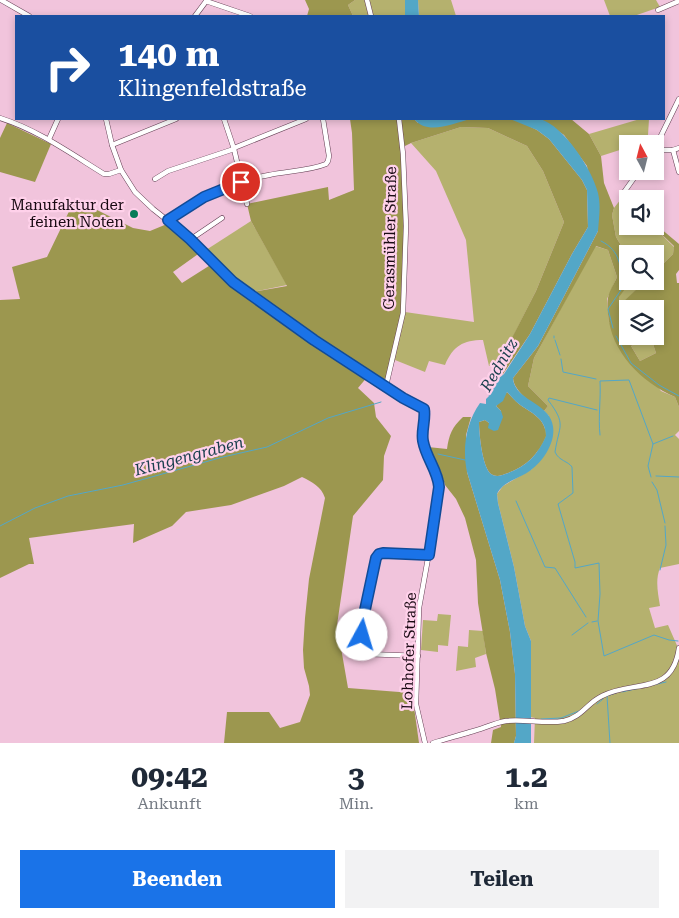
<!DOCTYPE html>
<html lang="de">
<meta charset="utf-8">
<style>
:root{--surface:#fff;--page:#f2f2f3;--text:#1f2937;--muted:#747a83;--accent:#1a73e8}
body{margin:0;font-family:"Roboto Serif",serif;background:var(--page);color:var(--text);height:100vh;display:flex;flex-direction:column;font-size:19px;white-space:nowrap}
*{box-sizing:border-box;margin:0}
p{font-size:16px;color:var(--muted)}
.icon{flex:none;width:28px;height:28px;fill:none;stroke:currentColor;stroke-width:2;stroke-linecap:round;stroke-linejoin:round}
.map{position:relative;height:743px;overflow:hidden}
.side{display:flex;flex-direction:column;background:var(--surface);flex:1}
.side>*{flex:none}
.banner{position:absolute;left:15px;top:15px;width:650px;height:105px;border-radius:0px;box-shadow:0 2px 8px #0003;background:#1a4fa0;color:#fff;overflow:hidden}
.needle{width:32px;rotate:353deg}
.buttons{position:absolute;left:619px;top:135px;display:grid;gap:10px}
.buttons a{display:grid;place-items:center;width:45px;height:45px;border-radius:0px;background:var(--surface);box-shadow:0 2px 8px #0003;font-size:25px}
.pin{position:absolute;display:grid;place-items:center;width:42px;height:42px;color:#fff;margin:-21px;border:2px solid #fff;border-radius:50%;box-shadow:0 1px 5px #0007}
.me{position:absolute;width:55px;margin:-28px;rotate:6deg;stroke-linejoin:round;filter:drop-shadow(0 0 4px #0008)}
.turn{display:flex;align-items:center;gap:18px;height:105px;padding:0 20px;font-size:22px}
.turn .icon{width:65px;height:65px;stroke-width:2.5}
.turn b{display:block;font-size:35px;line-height:42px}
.eta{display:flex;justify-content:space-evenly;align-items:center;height:85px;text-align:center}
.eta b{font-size:30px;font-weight:700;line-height:35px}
.button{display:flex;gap:10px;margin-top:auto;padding:10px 20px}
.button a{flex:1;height:58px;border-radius:0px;background:var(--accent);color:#fff;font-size:20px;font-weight:700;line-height:58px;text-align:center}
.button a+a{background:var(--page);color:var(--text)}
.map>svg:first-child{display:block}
.green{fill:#b5b16e}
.forest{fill:#9c974f;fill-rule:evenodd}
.water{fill:#53a7c7;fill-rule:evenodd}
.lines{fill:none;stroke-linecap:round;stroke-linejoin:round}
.stream{stroke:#53a7c7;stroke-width:1}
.minor-casing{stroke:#643f54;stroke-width:5.5}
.minor{stroke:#fff;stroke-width:4.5}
.route-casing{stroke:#114b97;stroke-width:12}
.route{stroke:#1a73e8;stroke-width:9}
.poi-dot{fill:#087d5a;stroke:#ffd1ea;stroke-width:2}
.labels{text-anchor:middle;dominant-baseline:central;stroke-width:4.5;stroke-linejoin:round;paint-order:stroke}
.poi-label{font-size:15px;fill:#180912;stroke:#ffd1ea;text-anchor:end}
.street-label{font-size:15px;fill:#180912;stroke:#ffd1ea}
.water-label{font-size:16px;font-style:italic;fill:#193f4d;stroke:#ffd1ea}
</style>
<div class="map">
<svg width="679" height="743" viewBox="0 0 679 743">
<rect width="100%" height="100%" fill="#f1c4dc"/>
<g class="green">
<polygon points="355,0 405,0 405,16 353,16 348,5"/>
<polygon points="418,0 451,0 456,16 419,16"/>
<polygon points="604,0 656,0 660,7 634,16 610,16"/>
<polygon points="640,119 649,119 648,135 632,144 628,144 626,148 601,156 589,134"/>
<path d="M461,127L488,128L527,146L543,171L564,222L536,291L501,360L489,366L483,340C463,340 453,346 445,365L429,361L425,372L395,360L405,312L474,322L466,240L436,171L411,143Z"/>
<polygon points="621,199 625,199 627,201 628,226 653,226 674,247 673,254 655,272 655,254 628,254 628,281 645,281 620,306 619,297 622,247 616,237 612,215 614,208"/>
<polygon points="251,221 287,285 253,292 227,273 206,250"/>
<path d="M595,246L608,250L617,277L607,299L609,322L661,391L675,397L679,407V431L675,435L679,439V564L660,568C655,580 658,593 660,606L649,608L655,628L668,625L679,650V743H534L535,718L530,717L531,641L525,626L514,567L498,503L497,494L503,486L532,469L549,416L544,411L548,406L528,386L534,358Z"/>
<polygon points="651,338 656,353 640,361 631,346"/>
<polygon points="438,614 451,615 448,646 438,645 438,652 421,650 423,620 437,621"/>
<polygon points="469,630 483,631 486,654 475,658 476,667 456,671 458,646 468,647"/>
</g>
<g class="forest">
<polygon points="305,0 355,0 348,5 353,16 307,16 309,9"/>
<path d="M350,119H414L418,123L471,119H510L517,120L537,130L549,139L582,180L587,190L588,227L572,254L530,334L503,374L492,384V377L499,371L497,367L536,291L564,222L543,171L527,146L488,128L461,127L411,143L401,148L404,228L405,312L395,360L385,386L368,376L358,388L374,403L376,417L391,436L384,456L383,480L353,516L337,625L348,688L412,693L419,743H224L227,712H269L280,728L300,722L310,695L309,686L304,668L303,650L305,618L309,579L325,498C321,486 312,482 302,477L284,486L231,505L186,512L172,526L133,543L134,524L29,538L34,564H29L0,578V300L20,299L12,267L47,257L75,199L133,228L150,231L167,224L201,252L173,272L182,283L212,264L222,276L253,292L287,286L251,221L247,204L328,187L329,200L354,190L352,133Z"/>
<path d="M540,119H571L589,134L601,156L604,183L614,208L612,215L616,237L622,247L627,271L625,289L619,297L620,305L645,281H655V272L673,254L674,246L653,226H655V217L658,220L660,228L679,244V270L676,274L677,283H679V407L675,397C641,382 611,352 608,314C608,309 607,303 608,298C609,291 614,284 617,277L608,250L596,246L534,358L528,386L548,406L544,411C533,404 514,392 513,378L538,346L598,231L587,166L564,135ZM628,309H655V336H628ZM651,338L656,353L640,361L631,346Z"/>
<polygon points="7,123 51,144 35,182 0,172 0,138"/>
<path d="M507,392C511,396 514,400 519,404C531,413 546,418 546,436C538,455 525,468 505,474C501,476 495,477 491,474C482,467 479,433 479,422L485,420L489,423L501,411L496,406Z"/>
<path d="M463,417H471L466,435L467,472L500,580L510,632L515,674L516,736L514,743H491L493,730L501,727L495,689L486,653L478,603L476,560L465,518L456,499L445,485L441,472L428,447L447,449C449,435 452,427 463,417Z"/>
</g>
<g class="water">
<polygon points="405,0 418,0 419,16 405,16"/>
<path d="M414,119H471C453,123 428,136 414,119Z"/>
<path d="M510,119C519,119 532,116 540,119C564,126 592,169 598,193C601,206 599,217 598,231L538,346L513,378C514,397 540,402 549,416C561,434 546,459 531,470C521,478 503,481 497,494L498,503L514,567L525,626L531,641V743H514L516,736L515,674L510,632L500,580L467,472C462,448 466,423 480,403L486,404V399L489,396L487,391L492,384L504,374L530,334L572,254L588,227L587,190L582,180L549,139L537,130ZM507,392C511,396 515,401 519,404C531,413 546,418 546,436C538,455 525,468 505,474C501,476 495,477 491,474C482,467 479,433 479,422L485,420L489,423L488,428L494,431L498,430L503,417L501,411L496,406L503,401Z"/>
</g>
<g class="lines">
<g class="stream">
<path d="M601,241C621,251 620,266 623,287L608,309L613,328"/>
<polyline points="554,336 554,338"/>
<polyline points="616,336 631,363 659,385 679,396"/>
<polyline points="555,340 560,355"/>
<polyline points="561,359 563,372 596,379"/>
<path d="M597,410L549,398L548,400C567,425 559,425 555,452C559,461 568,461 572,467L573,493L558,504L575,562V568L599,563L600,594L598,621L604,656L654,635L669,640L678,641"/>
<path d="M600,435C598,417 601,399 600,381L629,380L653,444L648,466L651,477"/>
<polyline points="653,444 673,436"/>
<polyline points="438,454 465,460"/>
<polyline points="656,476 679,477"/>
<polyline points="652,482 657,490 665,523"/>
<polyline points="516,501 545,567 555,568 586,617"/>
<polyline points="0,526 35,508 68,496 123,485 223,457 267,447 328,418 381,402"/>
<polyline points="660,570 666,545 665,526"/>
<polyline points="592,622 597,621"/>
<polyline points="572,635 588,623"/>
<polyline points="622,692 666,682"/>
<polyline points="597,704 603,699"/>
<polyline points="541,719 561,718 579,711"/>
<polyline points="610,743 607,696 616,693"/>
</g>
<g class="minor-casing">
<g id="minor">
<polyline points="1,0 29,16"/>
<polyline points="367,0 371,16"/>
<polyline points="206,1 250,16"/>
<polyline points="658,10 679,1"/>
<polyline points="195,16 207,0"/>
<path d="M0,118C38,130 70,153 104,174H109L121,170"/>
<path d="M106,119L112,145L121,170L135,192L153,209L191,239L233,282L314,341L403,398L424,409C426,419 421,430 423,440C426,459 439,473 440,492L419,608L416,704L425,743"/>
<polyline points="224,119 234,149 247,204"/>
<polyline points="49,139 58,119"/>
<polyline points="112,145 176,119"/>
<polyline points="234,148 306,119"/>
<polyline points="655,148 679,99"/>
<polyline points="655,150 673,150 679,148"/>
<polyline points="673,150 679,172"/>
<polyline points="155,179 168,171 234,149"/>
<polyline points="634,199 622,195 639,171"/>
<path d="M168,220C198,198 232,182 269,175C287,171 309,171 326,164L328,161L329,156L323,119"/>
<polyline points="191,239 222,218"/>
<polyline points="386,386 403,313 406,226 403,154 399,119"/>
<polyline points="418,656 366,654 362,650 363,619 376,558 379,554 383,553 429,555"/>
<path d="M433,743C445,739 457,736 470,732C482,729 494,723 506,721C525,719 545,724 564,721C582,717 587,703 602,696C634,679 672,697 679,648"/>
</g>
</g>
<use href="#minor" class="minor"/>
</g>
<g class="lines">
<g class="route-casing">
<path id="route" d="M241,182L204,197L168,220L190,239L233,282L314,340L403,398L424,409C426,419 421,431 423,441C426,458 438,471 439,487L429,555L383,553L379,554L376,558L363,619L362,635"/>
</g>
<use href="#route" class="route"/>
</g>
<circle class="poi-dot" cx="134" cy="214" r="5"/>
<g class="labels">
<g class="poi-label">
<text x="124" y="205">Manufaktur der<tspan x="124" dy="17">feinen Noten</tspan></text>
</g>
<g class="street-label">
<text transform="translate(390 238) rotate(-89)">Gerasmühler Straße</text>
<text transform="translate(409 651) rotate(-88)">Lohhofer Straße</text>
</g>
<g class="water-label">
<text transform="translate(499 365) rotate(-60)">Rednitz</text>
<text transform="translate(189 456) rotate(-15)">Klingengraben</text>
</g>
</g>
</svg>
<div class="buttons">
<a><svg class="needle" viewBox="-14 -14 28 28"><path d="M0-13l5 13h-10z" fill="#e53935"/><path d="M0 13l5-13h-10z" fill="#747a83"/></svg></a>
<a><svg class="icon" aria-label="sound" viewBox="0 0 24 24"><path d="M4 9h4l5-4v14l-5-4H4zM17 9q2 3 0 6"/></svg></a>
<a><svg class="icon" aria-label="search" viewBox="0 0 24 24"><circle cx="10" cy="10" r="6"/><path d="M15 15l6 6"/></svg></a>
<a><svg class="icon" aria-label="layers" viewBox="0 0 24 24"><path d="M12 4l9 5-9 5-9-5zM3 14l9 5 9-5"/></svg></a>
</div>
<div class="pin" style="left:241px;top:182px;background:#d93025"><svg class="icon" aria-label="arrive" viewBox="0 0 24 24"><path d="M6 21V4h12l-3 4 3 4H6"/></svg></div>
<svg class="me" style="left:362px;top:635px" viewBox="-20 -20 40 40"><circle r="19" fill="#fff"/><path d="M0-13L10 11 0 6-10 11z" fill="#1a73e8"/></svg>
<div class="banner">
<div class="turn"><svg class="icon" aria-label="right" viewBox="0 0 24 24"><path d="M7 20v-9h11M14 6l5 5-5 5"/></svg><div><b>140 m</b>Klingenfeldstraße</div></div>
</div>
</div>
<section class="side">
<div class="eta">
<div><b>09:42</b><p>Ankunft</p></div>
<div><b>3</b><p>Min.</p></div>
<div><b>1.2</b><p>km</p></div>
</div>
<div class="button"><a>Beenden</a><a>Teilen</a></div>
</section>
